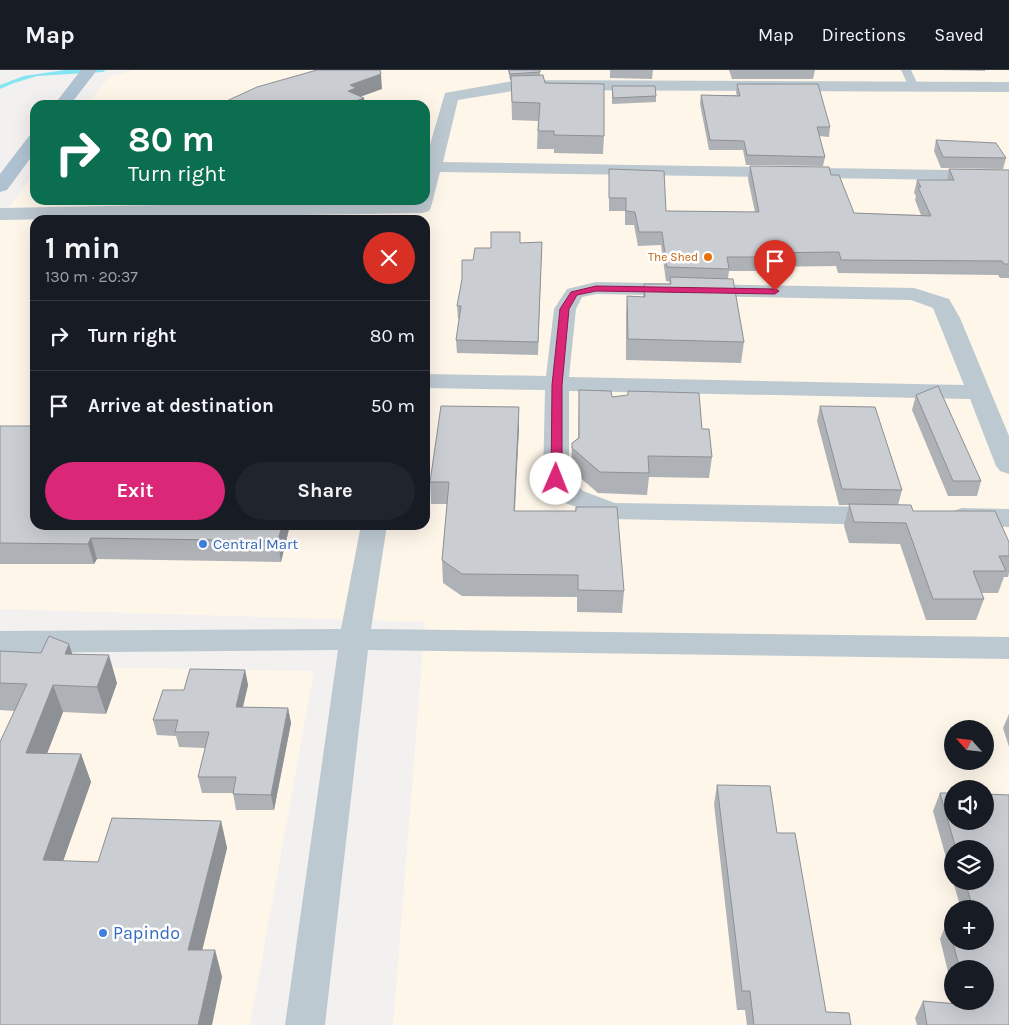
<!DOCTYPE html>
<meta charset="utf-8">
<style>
:root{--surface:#171b24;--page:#20242c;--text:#f1f3f6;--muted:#9ea1a6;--line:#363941;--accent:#db2777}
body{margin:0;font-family:Karla,sans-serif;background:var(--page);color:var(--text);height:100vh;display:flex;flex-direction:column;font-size:19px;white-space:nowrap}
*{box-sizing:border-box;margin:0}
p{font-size:16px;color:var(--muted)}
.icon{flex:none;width:28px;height:28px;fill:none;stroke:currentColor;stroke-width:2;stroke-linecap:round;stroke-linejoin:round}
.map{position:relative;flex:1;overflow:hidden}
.side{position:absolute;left:30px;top:145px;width:400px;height:315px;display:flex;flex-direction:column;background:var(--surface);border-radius:15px;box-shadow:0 5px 20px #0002}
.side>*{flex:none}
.banner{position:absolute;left:30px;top:30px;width:400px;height:105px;border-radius:15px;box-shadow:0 5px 20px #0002;background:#0b6e4f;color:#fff;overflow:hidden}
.needle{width:32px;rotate:297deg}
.tools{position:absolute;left:944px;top:650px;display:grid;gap:10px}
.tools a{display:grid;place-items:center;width:50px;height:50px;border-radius:50%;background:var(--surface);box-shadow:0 5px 20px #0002;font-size:25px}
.pin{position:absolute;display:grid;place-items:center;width:42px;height:42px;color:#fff;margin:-51px -21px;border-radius:50% 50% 50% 0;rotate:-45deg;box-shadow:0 0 5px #0007}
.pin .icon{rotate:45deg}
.me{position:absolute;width:55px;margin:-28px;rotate:1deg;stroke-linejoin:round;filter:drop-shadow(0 0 4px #0008)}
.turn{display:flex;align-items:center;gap:18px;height:105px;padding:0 15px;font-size:22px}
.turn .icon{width:65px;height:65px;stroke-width:2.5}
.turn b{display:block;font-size:35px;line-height:42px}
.round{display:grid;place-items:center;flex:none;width:52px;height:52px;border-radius:26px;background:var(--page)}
.headline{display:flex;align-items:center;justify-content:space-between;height:85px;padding:0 15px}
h1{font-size:30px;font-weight:700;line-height:38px}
.primary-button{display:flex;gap:10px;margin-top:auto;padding:10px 15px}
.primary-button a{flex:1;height:58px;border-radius:30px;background:var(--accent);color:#fff;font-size:20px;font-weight:700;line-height:58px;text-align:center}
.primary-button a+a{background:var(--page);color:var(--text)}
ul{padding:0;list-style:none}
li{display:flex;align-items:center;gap:15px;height:70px;padding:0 15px;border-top:1px solid var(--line)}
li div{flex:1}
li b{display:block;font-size:19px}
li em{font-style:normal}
header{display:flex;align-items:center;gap:30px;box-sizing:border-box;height:70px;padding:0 25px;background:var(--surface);border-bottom:1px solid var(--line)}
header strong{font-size:24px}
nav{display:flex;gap:28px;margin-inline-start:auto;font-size:18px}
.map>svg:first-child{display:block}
.commercial{fill:#fef6e9;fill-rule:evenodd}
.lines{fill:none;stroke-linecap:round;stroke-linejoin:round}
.stream{fill:#86e5f3;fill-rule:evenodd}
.lane{fill:#bdc9d1;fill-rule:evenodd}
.street{fill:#bdc9d1;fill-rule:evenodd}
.primary{fill:#aec2d1;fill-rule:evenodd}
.wall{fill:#aeb1b5}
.shaded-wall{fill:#8d9094}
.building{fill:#caced3;stroke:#8d9094}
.route{fill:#db2777;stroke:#8e194d}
.food-dot{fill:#e8710a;stroke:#fff;stroke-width:2}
.shop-dot{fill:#3f7fe0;stroke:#fff;stroke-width:2}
.labels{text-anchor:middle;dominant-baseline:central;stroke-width:5;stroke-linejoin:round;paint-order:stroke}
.far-food-label{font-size:12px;fill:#c56008;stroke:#fff;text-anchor:end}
.shop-label{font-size:15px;fill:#366cbe;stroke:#fff;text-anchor:start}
.near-shop-label{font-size:18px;fill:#366cbe;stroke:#fff;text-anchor:start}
</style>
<header>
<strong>Map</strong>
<nav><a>Map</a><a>Directions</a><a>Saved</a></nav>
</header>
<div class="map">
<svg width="1009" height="955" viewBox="0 0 1009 955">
<rect width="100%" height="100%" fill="#f3f0f0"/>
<g class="commercial">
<path d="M135,0H1009V955H393L425,552L0,539V149L35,103V130H425V35H87L109,7ZM35,150H425V455H35ZM952,659H985V691H952ZM952,719H985V751H952ZM952,779H985V811H952ZM952,839H985V871H952ZM952,899H985V931H952Z"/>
<polygon points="0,596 314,601 250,955 0,955"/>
</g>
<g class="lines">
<polygon class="stream" points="65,0 106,0 103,2 37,6 14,13 0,19 0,15 24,6"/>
<polygon class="lane" points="901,0 911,0 919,17 918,19 910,19"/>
<g class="street">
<polygon points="519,10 1009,12 1009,22 519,20 458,30 443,92 1009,101 1009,111 440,102 431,137 429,141 422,143 0,150 0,138 425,130 425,92 445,23"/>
<path d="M596,212L914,218L949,229L960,248L1009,366V404L1000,401L996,396L970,329L569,321V407L583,421L615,433L884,437L893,440L897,446L893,452L884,455L612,449L565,433L543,409L545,320L425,318V304L546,306L554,239L567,219ZM596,224L911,230L933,238L964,315L569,307L576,239L582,227Z"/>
<polygon points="962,438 1009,439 1009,457 962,456 953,453 949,447 953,441"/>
<polygon points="361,455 387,455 371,559 1009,567 1009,589 368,580 325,955 285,955 338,580 0,583 0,561 341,559"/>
</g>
<g class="primary">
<polygon points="81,0 97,0 70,35 54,35"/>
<polygon points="35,65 35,82 7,120 0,122 0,104 29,66"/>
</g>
</g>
<g class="wall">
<polygon points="508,0 540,0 540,5 545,13 604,66 603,84 554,83 554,79 537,79 538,51 512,50 511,10 510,10"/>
<polygon points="610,0 653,0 652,9 610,8"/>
<polygon points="729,0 815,0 813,9 732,9"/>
<polygon points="938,0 985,0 985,1"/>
<polygon points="737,14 830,57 829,67 819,66 825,87 823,96 746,95 743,80 709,80 700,34 701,25 737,25 736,23"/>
<polygon points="612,16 656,26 656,32 612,34"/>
<polygon points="936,70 1006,88 1003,99 941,98 934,81"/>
<polygon points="750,96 831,105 854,143 921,145 915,130 916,126 914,123 917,110 947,110 949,99 1009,100 1009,208 1000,208 998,205 838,203 836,196 758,197 757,201 729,201 728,208 744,272 741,293 626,290 626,246 627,226 643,227 644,214 669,214 670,212 666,211 661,175 638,176 634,155 625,155 625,141 609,141 609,99 666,141 755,142 748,109"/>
<polygon points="542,172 538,285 457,283 456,270 459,249 458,249 457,236 462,209 473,190 491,178 520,173"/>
<polygon points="579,320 612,327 702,359 712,387 709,408 649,407 647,425 598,423 571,400 572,373 578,368"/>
<polygon points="916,325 981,411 977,426 948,426 912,340"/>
<polygon points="820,336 902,420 898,435 913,441 1009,472 1009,503 1008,507 1004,507 998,523 981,523 984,529 976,550 926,550 900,474 849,473 844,456 849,435 839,435 817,351"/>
<polygon points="519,337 519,358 515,441 575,441 576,437 624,521 622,543 577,542 577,527 462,526 443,513 442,490 447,434 431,434 430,412"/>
<polygon points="0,356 289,459 281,492 97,489 94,494 0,494"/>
<polygon points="0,581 73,584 117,613 106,644 63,642 47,683 81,684 91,712 63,791 98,792 221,751 227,778 202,880 215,880 222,907 0,955 14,641 0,640"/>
<polygon points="245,600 248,615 243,637 288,638 291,653 274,740 236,740 233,723 202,723 198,707 205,678 179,677 176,666 157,665 153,650 184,620"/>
<polygon points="1009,644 1009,677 1003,658"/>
<polygon points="717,715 777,763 826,942 851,955 747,955 745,940 737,940 714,734"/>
<polygon points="940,723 952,723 952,751 985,751 985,724 1009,725 1009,955 917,955 915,948 923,931 956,934 956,931 985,931 985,899 952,899 952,918 940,869 947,852 952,852 952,871 985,871 985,839 961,839 953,811 985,811 985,779 952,779 952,809 933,741"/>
</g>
<g class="shaded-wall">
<polygon points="381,4 382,19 357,28 364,28 365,35 344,35 350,15"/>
<polygon points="519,337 519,358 513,463 514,441"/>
<polygon points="282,455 288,455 289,459 281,492 278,471"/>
<polygon points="91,468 97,489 94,494 88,474"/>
<polygon points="69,574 78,601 65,584"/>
<polygon points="109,585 117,613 106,644 97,617"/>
<polygon points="245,600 248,615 239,653 236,637"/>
<polygon points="53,615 63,642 37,710 26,683"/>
<polygon points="288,638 291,653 274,740 271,725"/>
<polygon points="81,684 91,712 54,817 43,790"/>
<polygon points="221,751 227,778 196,906 188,880"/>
<polygon points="215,880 222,907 212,955 198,955"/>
</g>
<g class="building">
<polygon points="317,0 380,0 381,4 350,15 356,18 348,21 364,28 344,35 218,35 257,17"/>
<polygon points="509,0 540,0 540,2 510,4"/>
<polygon points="543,5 545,13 604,14 604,66 554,65 554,61 538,61 540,33 512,32 511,6"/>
<polygon points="737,14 818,14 830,57 817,57 825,87 747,85 744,71 710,70 701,25 740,26"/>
<polygon points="612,16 655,16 656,26 613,28"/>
<polygon points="936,70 996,73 1006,88 943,87"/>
<polygon points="750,96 829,97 831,105 839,105 854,143 931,146 918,117 921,117 917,110 954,110 949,99 1009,100 1009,194 1004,194 1002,191 841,190 839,182 758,183 759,187 727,187 729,199 667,197 662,162 639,162 635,142 626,141 626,128 609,128 609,99 664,101 666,141 759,142"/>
<polygon points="491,162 520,162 520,173 542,172 538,272 456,270 461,236 457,236 462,209 462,190 473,190 475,178 491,178"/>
<polygon points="670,207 733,209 744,272 628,269 627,226 645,227 644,214 671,214"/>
<polygon points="938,316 981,411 953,411 916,325"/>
<polygon points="579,320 611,321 612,327 628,325 628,321 699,323 702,359 709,359 712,387 648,386 649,403 600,402 572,378 572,373 579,368"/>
<polygon points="441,336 519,337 514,441 576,441 576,437 617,437 624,521 578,520 578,505 462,504 442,490 449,412 430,412"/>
<polygon points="820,336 875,337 902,420 842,419"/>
<polygon points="0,356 35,356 35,455 282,455 278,471 91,468 88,474 0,473"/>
<polygon points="849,434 911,435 913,441 995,441 1009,472 1009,486 999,486 1006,501 973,501 984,529 933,529 906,453 854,452"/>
<polygon points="49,566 69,574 65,584 109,585 97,617 53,615 26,683 81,684 43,790 98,792 112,748 221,751 188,880 215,880 198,955 0,955 0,672 27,614 0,613 0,581 41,583"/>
<polygon points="190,599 245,600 236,637 288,638 271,725 233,724 236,707 198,707 209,662 175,662 178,650 153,650 163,620 184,620"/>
<polygon points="717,715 770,716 777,763 795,763 826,942 849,943 851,955 754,955 750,921 742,921"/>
<polygon points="940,723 952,723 952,751 985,751 985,724 1009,725 1009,955 927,955 923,931 969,935 968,931 985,931 985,899 960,899 947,852 952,852 952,871 985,871 985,839 973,839 965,811 985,811 985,779 956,779"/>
</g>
<polygon class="route" points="596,216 775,219 779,221 775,224 596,221 577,225 569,239 562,315 562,409 556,412 551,409 552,315 560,239 571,222"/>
<circle class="food-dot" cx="708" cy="187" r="5"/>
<g class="shop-dot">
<circle cx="203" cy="474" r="5"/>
<circle cx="103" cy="863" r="5"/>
</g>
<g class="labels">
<g class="far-food-label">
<text x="698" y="187">The Shed</text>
</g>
<g class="shop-label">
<text x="213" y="474">Central Mart</text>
</g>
<g class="near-shop-label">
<text x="113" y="863">Papindo</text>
</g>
</g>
</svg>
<div class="tools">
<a><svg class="needle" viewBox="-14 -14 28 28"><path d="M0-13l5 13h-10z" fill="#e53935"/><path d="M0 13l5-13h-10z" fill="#9ea1a6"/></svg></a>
<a><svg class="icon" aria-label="sound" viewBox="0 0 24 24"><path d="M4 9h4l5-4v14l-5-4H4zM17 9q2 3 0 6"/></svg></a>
<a><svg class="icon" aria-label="layers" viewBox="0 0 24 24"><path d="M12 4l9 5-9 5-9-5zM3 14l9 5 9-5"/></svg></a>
<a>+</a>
<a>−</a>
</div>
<div class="pin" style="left:775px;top:221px;background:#d93025"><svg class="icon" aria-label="arrive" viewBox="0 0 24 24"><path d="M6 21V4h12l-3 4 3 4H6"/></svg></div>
<svg class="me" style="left:556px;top:409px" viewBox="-20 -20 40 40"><circle r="19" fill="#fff"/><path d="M0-13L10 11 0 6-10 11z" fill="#db2777"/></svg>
<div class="banner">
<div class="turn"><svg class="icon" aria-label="right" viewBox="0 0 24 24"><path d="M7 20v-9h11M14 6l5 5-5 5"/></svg><div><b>80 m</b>Turn right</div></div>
</div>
<section class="side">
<div class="headline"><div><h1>1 min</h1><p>130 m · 20:37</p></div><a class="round" style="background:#d93025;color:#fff"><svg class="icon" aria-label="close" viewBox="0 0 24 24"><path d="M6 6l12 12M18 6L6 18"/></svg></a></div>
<ul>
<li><svg class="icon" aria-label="right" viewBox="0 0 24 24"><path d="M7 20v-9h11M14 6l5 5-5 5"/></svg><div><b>Turn right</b></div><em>80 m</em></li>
<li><svg class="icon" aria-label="arrive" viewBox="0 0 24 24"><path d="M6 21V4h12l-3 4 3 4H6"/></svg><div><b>Arrive at destination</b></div><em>50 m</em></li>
</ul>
<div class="primary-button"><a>Exit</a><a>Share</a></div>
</section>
</div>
